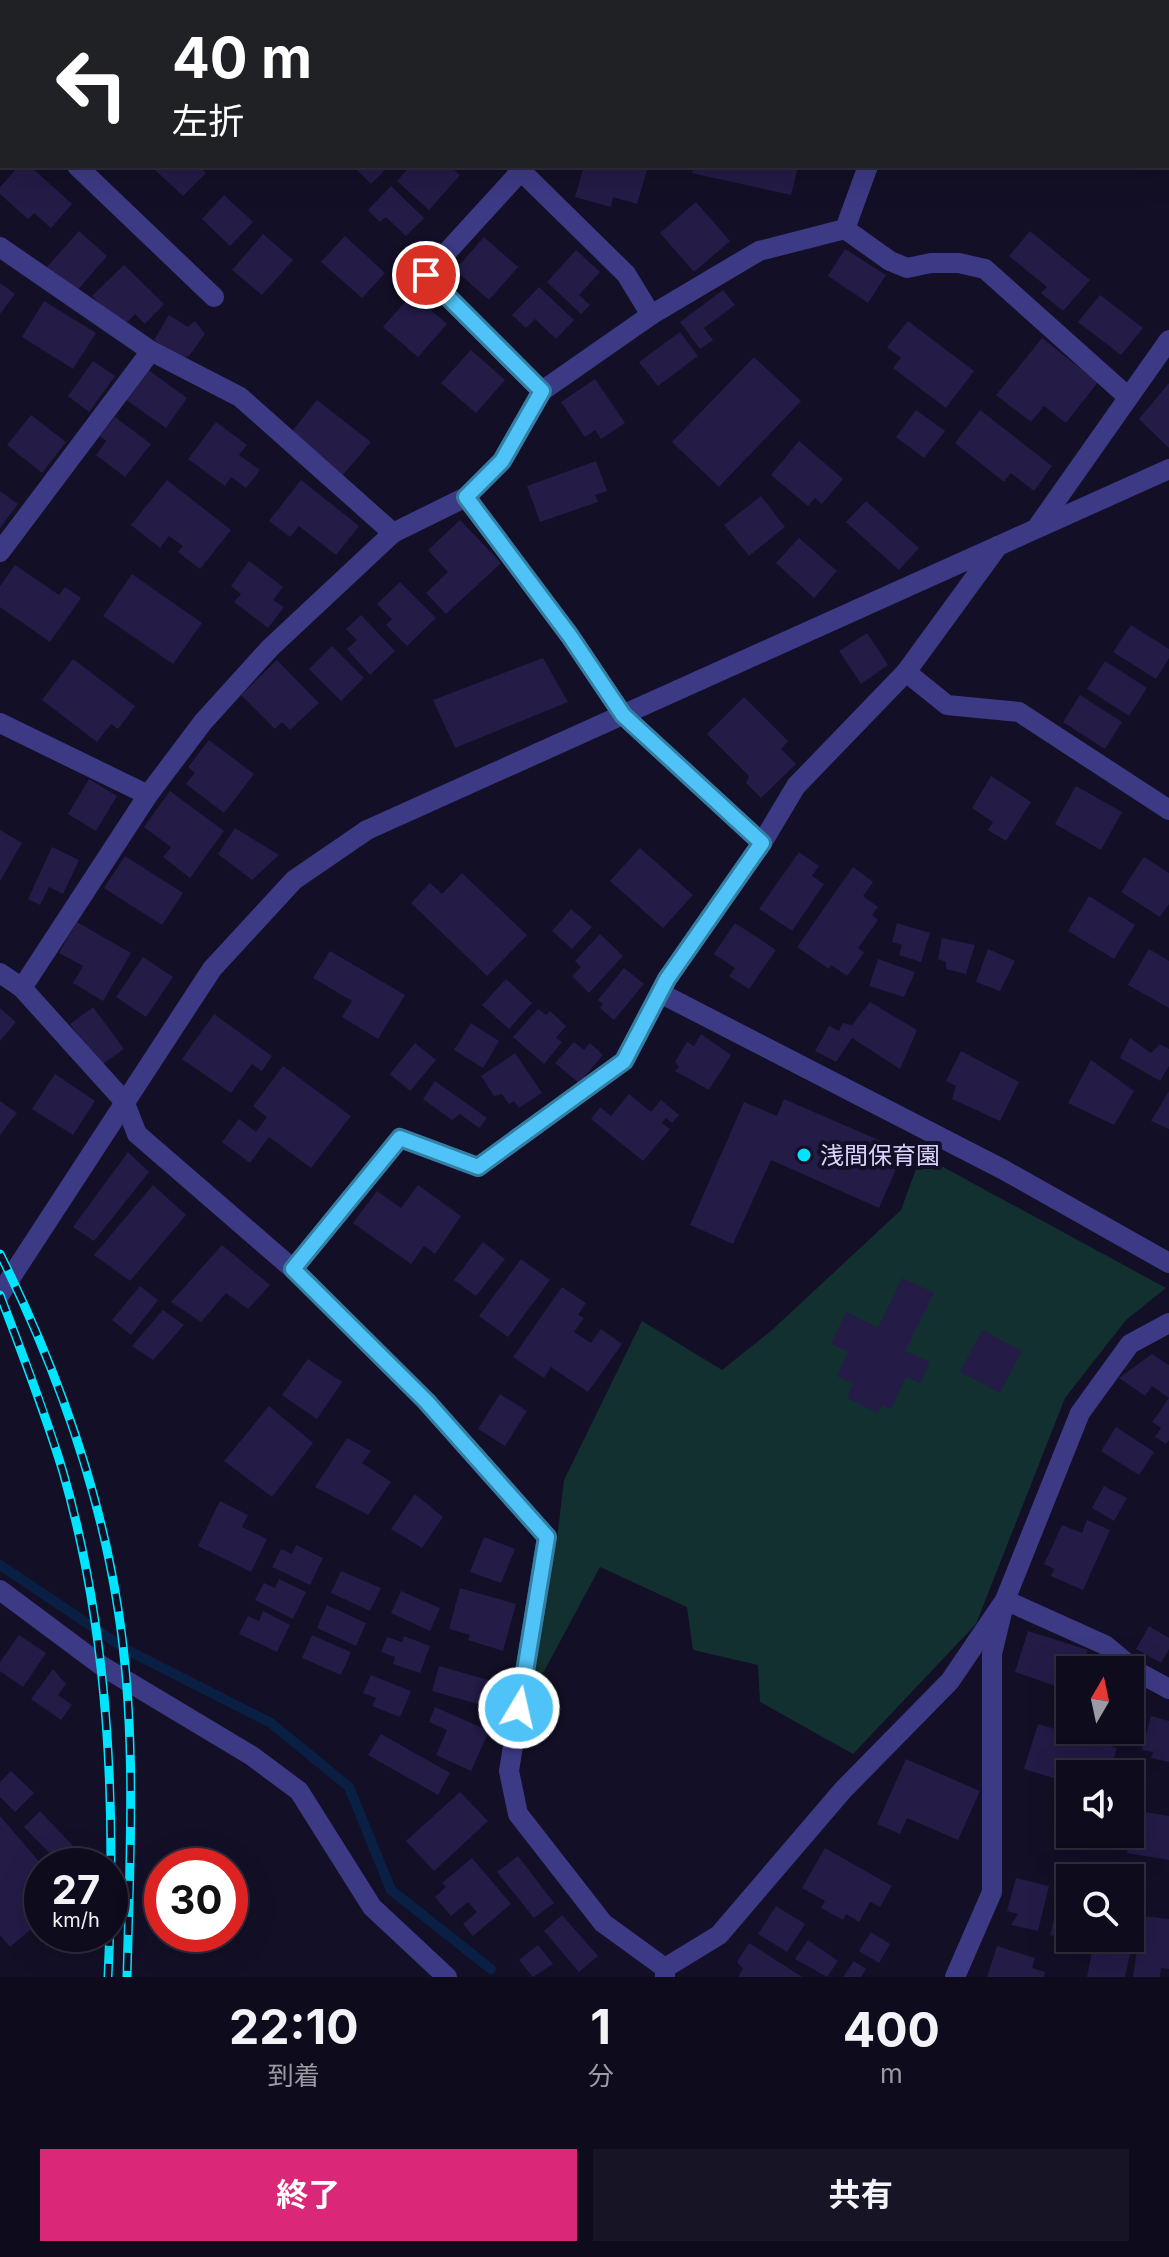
<!DOCTYPE html>
<html lang="ja">
<meta charset="utf-8">
<style>
:root{--surface:#0e0b1c;--page:#171425;--text:#f1f3f6;--muted:#9b9ba3;--line:#2e2b3b;--accent:#db2777}
body{margin:0;font-family:Inter,"Noto Sans JP",sans-serif;background:var(--page);color:var(--text);height:100vh;display:flex;flex-direction:column;font-size:30px;white-space:nowrap}
*{box-sizing:border-box;margin:0}
p{font-size:26px;color:var(--muted)}
.icon{flex:none;width:44px;height:44px;fill:none;stroke:currentColor;stroke-width:2;stroke-linecap:round;stroke-linejoin:round}
.map{position:relative;height:1977px;overflow:hidden}
.sheet{display:flex;flex-direction:column;background:var(--surface);flex:1}
.sheet>*{flex:none}
.banner{position:absolute;left:0px;top:0px;width:1170px;height:168px;box-shadow:0 8px 32px #0002,0 0 0 2px var(--line);background:#202124;color:#fff;overflow:hidden}
.needle{width:52px;rotate:9deg}
.tools{position:absolute;left:1056px;top:1656px;display:grid;gap:16px}
.tools a{display:grid;place-items:center;width:88px;height:88px;border-radius:0px;background:var(--surface);box-shadow:0 8px 32px #0002,0 0 0 2px var(--line);font-size:40px}
.speed{position:absolute;left:24px;top:1848px;display:flex;gap:16px;font-size:40px;font-weight:700;text-align:center}
.speed>*{display:grid;place-content:center;width:104px;height:104px;border-radius:50%;background:var(--surface);box-shadow:0 8px 32px #0002,0 0 0 2px var(--line);line-height:1}
.speed small{font-size:20px;font-weight:400}
.speed .limit{border:12px solid #d22;background:#fff;color:#111}
.pin{position:absolute;display:grid;place-items:center;width:68px;height:68px;color:#fff;margin:-34px;border:4px solid #fff;border-radius:50%;box-shadow:0 2px 8px #0007}
.me{position:absolute;width:88px;margin:-44px;rotate:9deg;stroke-linejoin:round;filter:drop-shadow(0 0 6px #0008)}
.turn{display:flex;align-items:center;gap:28px;height:168px;padding:0 40px;font-size:36px}
.turn .icon{width:104px;height:104px;stroke-width:2.5}
.turn b{display:block;font-size:56px;line-height:68px}
.eta{display:flex;justify-content:space-evenly;align-items:center;height:136px;text-align:center}
.eta b{font-size:48px;font-weight:700;line-height:56px}
.primary-button{display:flex;gap:16px;margin-top:auto;padding:16px 40px}
.primary-button a{flex:1;height:92px;border-radius:0px;background:var(--accent);color:#fff;font-size:32px;font-weight:700;line-height:92px;text-align:center}
.primary-button a+a{background:var(--page);color:var(--text)}
.map>svg:first-child{display:block}
.green{fill:#12302f}
.lines{fill:none;stroke-linecap:round;stroke-linejoin:round}
.stream{stroke:#0a1f44;stroke-width:10}
.building{fill:#241b47}
.minor{stroke:#3d3a85;stroke-width:20}
.tertiary{stroke:#3d3a85;stroke-width:20}
.rail-casing{stroke:#00e5ff;stroke-width:9}
.rail{stroke:#130f26;stroke-width:6;stroke-dasharray:18;stroke-linecap:butt}
.route-casing{stroke:#337fa1;stroke-width:20}
.route{stroke:#4fc3f7;stroke-width:14}
.poi-dot{fill:#00e5ff;stroke:#130f26;stroke-width:3}
.labels{text-anchor:middle;dominant-baseline:central;stroke-width:8;stroke-linejoin:round;paint-order:stroke}
.poi-label{font-size:24px;fill:#d9d4ff;stroke:#130f26;text-anchor:start}
</style>
<div class="map">
<svg width="1169" height="1977" viewBox="0 0 1169 1977">
<rect width="100%" height="100%" fill="#130f26"/>
<polygon class="green" points="921,1155 1166,1288 1126,1320 1065,1398 976,1624 853,1754 760,1702 758,1665 693,1650 687,1607 600,1567 534,1690 524,1677 557,1539 564,1480 642,1321 722,1370 772,1330 901,1210"/>
<g class="lines">
<polyline class="stream" points="0,1565 127,1650 271,1723 349,1787 391,1890 491,1969"/>
</g>
<g class="building">
<polygon points="19,166 30,166 72,204 51,228 34,213 28,219 0,194 0,187"/>
<polygon points="157,166 198,166 206,173 183,196 154,169"/>
<polygon points="353,166 389,166 371,184"/>
<polygon points="410,166 450,166 460,175 429,210 397,181"/>
<polygon points="584,166 632,166 647,170 637,204 613,197 611,207 575,197"/>
<polygon points="694,166 798,166 791,195 692,173"/>
<polygon points="391,186 424,218 406,236 386,217 380,222 368,210"/>
<polygon points="224,195 253,222 230,246 202,219"/>
<polygon points="696,202 730,241 694,272 660,233"/>
<polygon points="79,231 107,256 76,292 47,267"/>
<polygon points="1030,231 1090,280 1063,311 1041,293 1047,287 1009,256"/>
<polygon points="263,234 293,260 262,295 232,270"/>
<polygon points="345,236 385,273 362,298 321,262"/>
<polygon points="484,237 518,267 489,300 455,270"/>
<polygon points="845,249 886,275 868,303 828,276"/>
<polygon points="576,250 600,272 579,295 590,305 581,314 547,282"/>
<polygon points="124,265 164,304 145,324 135,314 123,326 92,296"/>
<polygon points="0,283 15,294 0,314"/>
<polygon points="539,287 574,320 556,339 535,319 526,328 512,315"/>
<polygon points="723,290 735,305 704,328 713,340 700,349 680,322"/>
<polygon points="412,294 447,324 418,357 383,327"/>
<polygon points="1100,295 1143,328 1121,355 1078,322"/>
<polygon points="44,301 96,333 73,369 22,337"/>
<polygon points="169,315 188,327 195,321 205,334 189,356 178,359 154,340"/>
<polygon points="908,321 974,371 946,408 893,368 901,358 887,347"/>
<polygon points="680,332 698,356 658,386 639,362"/>
<polygon points="1042,338 1098,382 1066,423 1044,406 1031,422 996,395"/>
<polygon points="471,350 505,380 476,413 441,383"/>
<polygon points="754,357 801,401 719,487 672,442"/>
<polygon points="93,361 115,376 89,412 68,396"/>
<polygon points="147,369 187,398 166,428 125,399"/>
<polygon points="595,379 625,423 601,439 595,430 585,437 561,402"/>
<polygon points="1169,383 1169,448 1139,419"/>
<polygon points="317,400 371,442 342,476 289,435"/>
<polygon points="916,410 945,431 924,458 896,437"/>
<polygon points="980,410 1052,466 1034,491 1011,473 1004,482 955,443"/>
<polygon points="31,415 66,442 42,473 7,445"/>
<polygon points="115,417 151,444 125,477 96,455 106,441 100,436"/>
<polygon points="216,422 247,445 239,455 260,470 246,488 231,477 225,486 188,459"/>
<polygon points="799,441 843,479 822,504 815,498 808,506 771,475"/>
<polygon points="596,461 607,491 595,495 598,502 540,522 527,486"/>
<polygon points="167,480 231,530 200,569 178,552 183,546 169,536 160,548 131,525"/>
<polygon points="301,480 359,526 336,555 299,526 290,537 269,521"/>
<polygon points="0,491 18,504 0,528"/>
<polygon points="761,496 785,527 749,556 724,525"/>
<polygon points="866,501 919,548 899,570 846,522"/>
<polygon points="460,520 501,563 446,614 426,593 448,572 428,550"/>
<polygon points="799,538 837,571 814,598 776,563"/>
<polygon points="249,561 283,587 273,600 284,607 268,628 234,602 241,594 231,586"/>
<polygon points="15,565 59,595 65,587 81,598 50,642 0,607 0,586"/>
<polygon points="132,574 202,623 173,664 103,616"/>
<polygon points="400,582 436,618 407,646 386,625 392,619 377,604"/>
<polygon points="361,615 395,651 370,675 347,649 357,640 346,629"/>
<polygon points="1131,625 1169,649 1169,658 1156,679 1113,652"/>
<polygon points="867,633 888,665 861,684 839,651"/>
<polygon points="332,646 364,678 341,701 309,669"/>
<polygon points="543,658 568,702 455,748 433,700"/>
<polygon points="73,659 135,706 118,729 111,724 97,742 42,700"/>
<polygon points="277,660 319,703 290,730 282,722 275,729 241,695"/>
<polygon points="1105,661 1147,688 1129,716 1087,689"/>
<polygon points="1080,695 1122,722 1105,749 1063,722"/>
<polygon points="744,697 788,741 781,749 796,764 761,798 746,783 749,776 707,734"/>
<polygon points="209,740 254,774 224,813 186,784 195,773 188,767"/>
<polygon points="991,776 1031,802 1006,841 988,830 993,822 972,808"/>
<polygon points="89,779 117,796 96,831 68,814"/>
<polygon points="1076,786 1122,812 1101,850 1055,824"/>
<polygon points="170,791 224,831 190,878 163,857 171,847 144,827"/>
<polygon points="235,828 279,855 252,880 218,854"/>
<polygon points="0,830 22,843 0,881"/>
<polygon points="52,847 79,860 63,894 49,887 40,905 28,899"/>
<polygon points="640,848 693,895 663,928 610,881"/>
<polygon points="799,852 819,866 812,876 824,884 792,931 759,909"/>
<polygon points="125,856 183,893 162,925 104,888"/>
<polygon points="1144,857 1169,873 1169,904 1160,917 1121,892"/>
<polygon points="853,867 873,882 863,896 878,907 872,915 878,920 858,948 864,953 847,976 831,965 829,969 797,947"/>
<polygon points="462,873 527,935 487,976 411,903 430,883 442,894"/>
<polygon points="1089,896 1135,925 1114,959 1068,931"/>
<polygon points="571,909 592,927 572,949 552,931"/>
<polygon points="77,922 131,953 103,1001 73,983 83,966 59,953"/>
<polygon points="735,923 776,950 749,989 729,976 735,968 714,954"/>
<polygon points="897,923 930,933 921,962 899,955 902,945 892,942"/>
<polygon points="600,934 623,956 589,993 572,976 581,967 575,961"/>
<polygon points="942,938 975,945 966,974 946,969 946,962 938,959"/>
<polygon points="988,949 1015,961 1000,991 976,982"/>
<polygon points="1149,949 1169,961 1169,1008 1128,985"/>
<polygon points="330,951 405,995 378,1039 342,1017 352,1001 313,978"/>
<polygon points="143,957 173,977 146,1017 116,997"/>
<polygon points="878,959 915,972 904,997 869,986"/>
<polygon points="624,968 644,984 614,1020 600,1008 603,1004 598,1000"/>
<polygon points="506,979 532,1003 509,1029 482,1005"/>
<polygon points="870,1002 917,1030 900,1069 852,1038 836,1062 815,1051 829,1026 839,1031 843,1023 852,1025"/>
<polygon points="93,1007 124,1049 100,1066 70,1024"/>
<polygon points="0,1008 16,1022 0,1041"/>
<polygon points="538,1009 546,1015 550,1011 566,1026 556,1038 562,1042 544,1064 513,1037"/>
<polygon points="214,1014 272,1056 262,1071 252,1064 231,1093 182,1059"/>
<polygon points="471,1023 499,1041 483,1068 454,1050"/>
<polygon points="701,1034 731,1055 709,1090 675,1071 679,1067 675,1062 687,1042 694,1046"/>
<polygon points="1130,1038 1151,1053 1160,1044 1169,1049 1169,1066 1160,1081 1120,1058"/>
<polygon points="574,1042 584,1050 590,1043 603,1055 579,1083 555,1063"/>
<polygon points="415,1043 436,1060 410,1091 390,1074"/>
<polygon points="961,1051 1019,1082 1000,1121 952,1099 956,1086 946,1081"/>
<polygon points="515,1053 542,1093 519,1108 514,1101 509,1104 502,1094 494,1096 481,1076"/>
<polygon points="1091,1060 1134,1091 1114,1125 1068,1103"/>
<polygon points="283,1066 351,1116 311,1168 269,1137 250,1163 222,1142 239,1119 256,1132 267,1117 253,1106"/>
<polygon points="55,1074 95,1101 73,1135 32,1109"/>
<polygon points="435,1081 487,1118 479,1128 460,1114 452,1120 423,1099"/>
<polygon points="1169,1091 1169,1129 1151,1121"/>
<polygon points="629,1094 651,1112 661,1100 679,1115 672,1123 666,1118 662,1123 670,1129 643,1161 591,1119 600,1107 611,1116"/>
<polygon points="784,1099 904,1151 879,1208 771,1160 733,1244 690,1225 744,1102 777,1116"/>
<polygon points="0,1101 17,1113 0,1135"/>
<polygon points="128,1152 149,1172 94,1241 73,1227"/>
<polygon points="153,1185 186,1215 130,1281 94,1255"/>
<polygon points="418,1185 461,1216 435,1254 424,1246 411,1264 353,1223 377,1191 401,1208"/>
<polygon points="483,1242 505,1259 476,1296 454,1280"/>
<polygon points="222,1245 270,1285 248,1309 226,1293 201,1322 171,1302"/>
<polygon points="521,1259 550,1280 508,1337 479,1316"/>
<polygon points="902,1278 934,1293 905,1351 930,1362 920,1383 906,1377 891,1409 882,1405 878,1413 847,1398 853,1384 837,1376 848,1352 831,1344 846,1312 878,1328"/>
<polygon points="140,1286 158,1300 131,1335 112,1320"/>
<polygon points="562,1287 586,1303 578,1315 584,1318 574,1332 591,1343 601,1329 622,1344 588,1392 551,1367 544,1378 513,1357"/>
<polygon points="163,1310 184,1325 153,1360 132,1346"/>
<polygon points="982,1330 1022,1351 1000,1393 960,1372"/>
<polygon points="1152,1354 1169,1365 1169,1398 1152,1386 1145,1396 1119,1378"/>
<polygon points="308,1359 342,1382 317,1419 282,1395"/>
<polygon points="500,1394 527,1411 505,1446 478,1429"/>
<polygon points="1169,1398 1169,1440 1166,1444 1155,1437 1161,1428 1152,1422"/>
<polygon points="269,1406 313,1443 272,1497 224,1461"/>
<polygon points="1116,1427 1154,1452 1139,1475 1101,1451"/>
<polygon points="347,1438 371,1451 362,1463 391,1482 368,1515 315,1487"/>
<polygon points="1104,1486 1127,1498 1114,1521 1092,1508"/>
<polygon points="415,1494 443,1517 422,1548 391,1529"/>
<polygon points="220,1501 248,1515 242,1527 267,1539 251,1572 198,1546"/>
<polygon points="1087,1520 1110,1530 1083,1590 1051,1576 1054,1569 1044,1564 1062,1525 1082,1533"/>
<polygon points="484,1537 515,1549 501,1583 470,1572"/>
<polygon points="296,1545 323,1558 310,1585 272,1567 281,1549 292,1554"/>
<polygon points="341,1571 381,1588 370,1611 331,1593"/>
<polygon points="279,1579 306,1592 293,1619 255,1600 264,1583 275,1588"/>
<polygon points="460,1588 516,1604 503,1651 468,1640 470,1635 449,1629"/>
<polygon points="401,1591 440,1608 430,1631 391,1613"/>
<polygon points="327,1605 366,1623 356,1646 317,1628"/>
<polygon points="263,1611 290,1625 277,1652 239,1634 248,1616 259,1621"/>
<polygon points="1149,1626 1169,1638 1169,1649 1161,1663 1136,1649"/>
<polygon points="1028,1631 1088,1650 1081,1670 1070,1670 1070,1691 1015,1672"/>
<polygon points="19,1635 46,1653 23,1687 0,1671 0,1662"/>
<polygon points="312,1635 351,1652 341,1675 302,1658"/>
<polygon points="404,1636 430,1646 420,1673 393,1664 395,1657 381,1652 387,1637 402,1642"/>
<polygon points="439,1666 492,1681 485,1706 432,1691"/>
<polygon points="53,1669 66,1684 58,1695 72,1705 61,1720 31,1699"/>
<polygon points="371,1675 411,1691 400,1717 372,1706 376,1698 363,1693"/>
<polygon points="1130,1680 1147,1688 1134,1713 1130,1711"/>
<polygon points="435,1707 489,1731 471,1771 436,1755 447,1730 429,1722"/>
<polygon points="1151,1716 1169,1721 1169,1762 1151,1758 1153,1752 1142,1750"/>
<polygon points="1038,1724 1117,1748 1109,1774 1070,1774 1070,1783 1024,1769"/>
<polygon points="381,1734 450,1773 438,1795 368,1755"/>
<polygon points="906,1759 980,1791 958,1840 907,1818 900,1834 877,1824"/>
<polygon points="11,1771 34,1793 15,1812 0,1797 0,1782"/>
<polygon points="460,1792 488,1821 434,1871 406,1841"/>
<polygon points="1134,1810 1169,1816 1169,1860 1127,1853"/>
<polygon points="40,1811 92,1866 62,1866 24,1827"/>
<polygon points="0,1816 42,1865 42,1934 50,1934 41,1942 30,1930 10,1947 0,1935"/>
<polygon points="825,1848 892,1886 880,1907 870,1902 859,1922 846,1914 843,1920 821,1908 825,1901 802,1888"/>
<polygon points="518,1856 554,1903 534,1918 497,1872"/>
<polygon points="472,1858 511,1904 473,1936 463,1924 477,1912 468,1902 451,1916 435,1897 446,1887 442,1883"/>
<polygon points="1016,1878 1049,1886 1038,1931 1011,1925 1018,1914 1007,1911"/>
<polygon points="1061,1892 1070,1895 1070,1938 1085,1938 1084,1944 1050,1935"/>
<polygon points="776,1906 805,1924 787,1952 758,1934"/>
<polygon points="562,1915 598,1956 579,1972 544,1931"/>
<polygon points="1142,1916 1169,1919 1169,1969 1161,1968 1160,1977 1133,1977"/>
<polygon points="871,1932 890,1944 879,1963 859,1951"/>
<polygon points="808,1940 838,1961 827,1977 795,1959"/>
<polygon points="1094,1941 1131,1949 1125,1977 1087,1977"/>
<polygon points="749,1943 802,1977 738,1977 743,1969 737,1962"/>
<polygon points="538,1945 553,1964 533,1977 519,1960"/>
<polygon points="997,1946 1035,1958 1032,1968 1045,1972 1044,1977 987,1977"/>
<polygon points="854,1961 866,1969 861,1977 843,1977"/>
</g>
<g class="lines">
<g class="minor">
<polyline points="81,0 82,2"/>
<polyline points="426,0 428,2"/>
<polyline points="791,0 793,2"/>
<polyline points="323,2 325,0"/>
<polyline points="575,2 577,0"/>
<polyline points="978,2 979,0"/>
<polyline points="0,133 2,131"/>
<polyline points="77,166 214,297"/>
<polyline points="516,166 626,274 651,315"/>
<polyline points="521,171 426,275 542,391"/>
<polyline points="845,229 890,261 907,268 931,263 959,263 985,269 1127,396"/>
<polyline points="0,247 151,351 240,397 393,533"/>
<polyline points="466,497 570,636 623,715 762,843"/>
<polyline points="1038,526 1169,340"/>
<polyline points="0,552 151,351"/>
<polyline points="906,672 947,705 1019,712 1169,810"/>
<polyline points="0,723 148,795"/>
<polyline points="0,973 22,988"/>
<polyline points="660,993 1004,1170 1169,1263"/>
<polyline points="293,1269 400,1138 478,1167 624,1061 667,979 762,843 796,786 906,672 998,546"/>
<polyline points="0,1590 102,1666 252,1756 299,1791 372,1907 447,1977"/>
<polyline points="665,1968 719,1935 843,1790 950,1681 1005,1600 1080,1413 1130,1344 1169,1323"/>
<polyline points="665,1977 665,1968 603,1923 518,1814 509,1771 547,1537 426,1401 293,1269 137,1134 124,1101 22,988 148,795 203,722 270,648 393,533 466,497 502,461 542,391 651,315 759,251 845,229 868,166"/>
<polyline points="955,1977 992,1892 992,1654 1005,1600 1105,1645 1136,1671 1169,1689"/>
</g>
<polyline class="tertiary" points="0,1294 212,969 294,880 367,830 1169,469"/>
<g class="rail-casing">
<g id="rail">
<path d="M0,1254C55,1365 99,1486 118,1609C137,1729 130,1855 127,1977"/>
<path d="M0,1295C22,1353 45,1412 63,1472C110,1635 116,1808 108,1977"/>
</g>
</g>
<use href="#rail" class="rail"/>
</g>
<g class="lines">
<g class="route-casing">
<polyline id="route" points="426,275 542,391 502,461 466,497 570,636 623,715 762,843 667,979 624,1061 478,1167 400,1138 293,1269 426,1401 547,1537 519,1708"/>
</g>
<use href="#route" class="route"/>
</g>
<circle class="poi-dot" cx="804" cy="1155" r="8"/>
<g class="labels">
<g class="poi-label">
<text x="820" y="1155">浅間保育園</text>
</g>
</g>
</svg>
<div class="tools">
<a><svg class="needle" viewBox="-14 -14 28 28"><path d="M0-13l5 13h-10z" fill="#e53935"/><path d="M0 13l5-13h-10z" fill="#9b9ba3"/></svg></a>
<a><svg class="icon" aria-label="sound" viewBox="0 0 24 24"><path d="M4 9h4l5-4v14l-5-4H4zM17 9q2 3 0 6"/></svg></a>
<a><svg class="icon" aria-label="search" viewBox="0 0 24 24"><circle cx="10" cy="10" r="6"/><path d="M15 15l6 6"/></svg></a>
</div>
<div class="speed"><div>27<small>km/h</small></div><div class="limit">30</div></div>
<div class="pin" style="left:426px;top:275px;background:#d93025"><svg class="icon" aria-label="arrive" viewBox="0 0 24 24"><path d="M6 21V4h12l-3 4 3 4H6"/></svg></div>
<svg class="me" style="left:519px;top:1708px" viewBox="-20 -20 40 40"><circle r="17" fill="#4fc3f7" stroke="#fff" stroke-width="3"/><path d="M0-11L8 9 0 5-8 9z" fill="#fff"/></svg>
<div class="banner">
<div class="turn"><svg class="icon" aria-label="left" viewBox="0 0 24 24"><path d="M17 20v-9H6M10 6l-5 5 5 5"/></svg><div><b>40 m</b>左折</div></div>
</div>
</div>
<section class="sheet">
<div class="eta">
<div><b>22:10</b><p>到着</p></div>
<div><b>1</b><p>分</p></div>
<div><b>400</b><p>m</p></div>
</div>
<div class="primary-button"><a>終了</a><a>共有</a></div>
</section>
